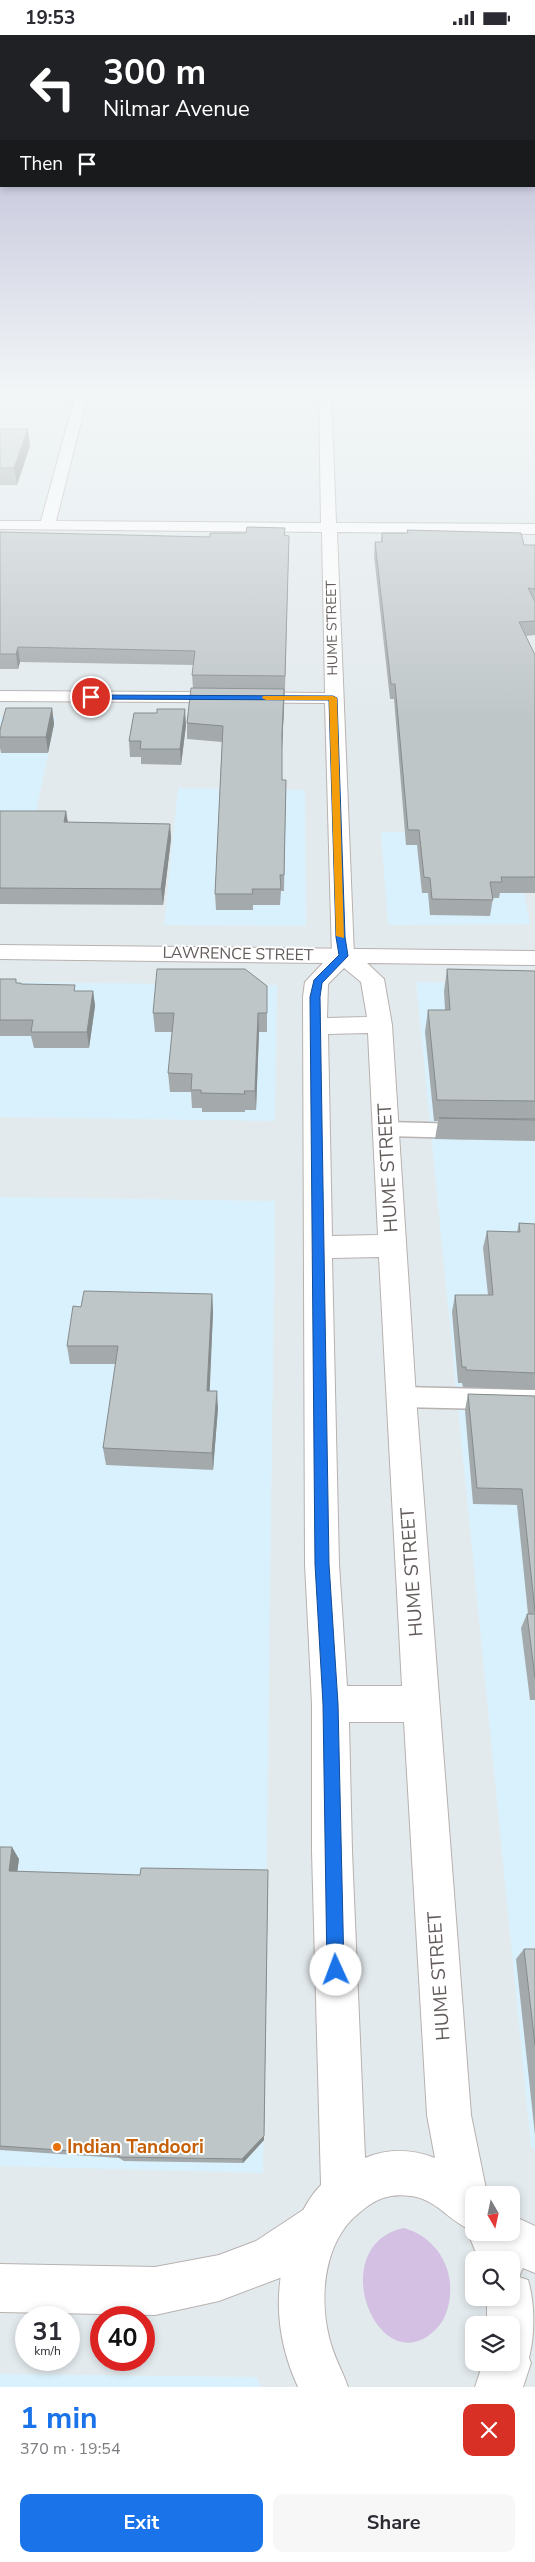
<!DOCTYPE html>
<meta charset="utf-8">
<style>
:root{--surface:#fff;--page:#f7f7f7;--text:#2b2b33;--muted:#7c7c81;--accent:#1a73e8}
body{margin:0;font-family:"Nunito Sans",sans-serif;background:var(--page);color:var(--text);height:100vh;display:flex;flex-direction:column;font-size:19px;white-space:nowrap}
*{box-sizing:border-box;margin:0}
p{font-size:16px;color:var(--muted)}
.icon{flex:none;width:28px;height:28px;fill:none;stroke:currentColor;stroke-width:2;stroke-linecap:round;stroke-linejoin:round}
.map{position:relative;height:2352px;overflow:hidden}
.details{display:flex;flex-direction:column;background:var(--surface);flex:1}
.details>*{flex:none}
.guide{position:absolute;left:0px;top:0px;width:535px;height:152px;box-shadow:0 2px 8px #0003;background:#202124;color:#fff;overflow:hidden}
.needle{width:32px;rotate:171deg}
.buttons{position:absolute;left:465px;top:2151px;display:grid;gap:10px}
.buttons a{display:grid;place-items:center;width:55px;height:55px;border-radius:10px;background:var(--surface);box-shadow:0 2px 8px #0003;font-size:25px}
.speed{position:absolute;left:15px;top:2271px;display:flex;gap:10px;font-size:25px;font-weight:700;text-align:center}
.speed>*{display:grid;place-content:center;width:65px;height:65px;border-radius:50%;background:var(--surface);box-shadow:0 2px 8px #0003;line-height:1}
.speed small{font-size:12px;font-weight:400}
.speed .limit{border:8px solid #d22;background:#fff;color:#111}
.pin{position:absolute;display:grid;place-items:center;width:42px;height:42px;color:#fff;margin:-21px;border:2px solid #fff;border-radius:50%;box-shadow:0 1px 5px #0007}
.me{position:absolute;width:55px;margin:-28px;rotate:358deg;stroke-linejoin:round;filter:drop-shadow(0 0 4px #0008)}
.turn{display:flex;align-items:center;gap:18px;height:105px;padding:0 20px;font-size:22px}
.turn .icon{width:65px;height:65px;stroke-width:2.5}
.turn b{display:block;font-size:35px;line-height:42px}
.then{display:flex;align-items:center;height:48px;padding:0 20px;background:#0003;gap:10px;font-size:19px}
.round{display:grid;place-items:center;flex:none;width:52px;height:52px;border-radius:10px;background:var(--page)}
.headline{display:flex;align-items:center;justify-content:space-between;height:85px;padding:0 20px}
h1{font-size:30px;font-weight:700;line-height:38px;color:var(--accent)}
.cta{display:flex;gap:10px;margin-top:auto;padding:10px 20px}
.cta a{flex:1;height:58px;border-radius:10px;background:var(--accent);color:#fff;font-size:20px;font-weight:700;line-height:58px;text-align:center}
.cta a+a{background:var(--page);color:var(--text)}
.status{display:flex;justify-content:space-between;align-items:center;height:35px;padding:0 25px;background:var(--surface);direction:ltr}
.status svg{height:14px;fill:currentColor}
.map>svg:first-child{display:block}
.commercial{fill:#d9f1fc}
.green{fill:#d3c0e3}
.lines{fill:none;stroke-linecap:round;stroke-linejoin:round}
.lane-casing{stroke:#b7b2b0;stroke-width:3}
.street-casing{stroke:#b7b2b0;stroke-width:2}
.secondary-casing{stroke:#b7b1af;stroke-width:2}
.lane{fill:#fff;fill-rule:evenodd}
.street{fill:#fff;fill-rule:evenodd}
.secondary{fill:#fff;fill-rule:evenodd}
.wall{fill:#a4aaac}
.shaded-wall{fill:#868b8c}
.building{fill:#bfc6c8;stroke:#868b8c}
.route{fill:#1a73e8;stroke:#114b97}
.slow{fill:#f59e0b}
.food-dot{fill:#e8710a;stroke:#fff;stroke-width:2}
.labels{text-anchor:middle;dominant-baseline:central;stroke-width:4;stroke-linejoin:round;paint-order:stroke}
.far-street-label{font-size:14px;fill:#635c5b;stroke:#fff}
.street-label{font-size:16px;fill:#635c5b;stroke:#fff}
.near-street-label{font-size:19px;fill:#635c5b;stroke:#fff}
.near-food-label{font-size:19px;font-weight:bold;fill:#c56008;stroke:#fff;text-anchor:start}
</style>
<div class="status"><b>19:53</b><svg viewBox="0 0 49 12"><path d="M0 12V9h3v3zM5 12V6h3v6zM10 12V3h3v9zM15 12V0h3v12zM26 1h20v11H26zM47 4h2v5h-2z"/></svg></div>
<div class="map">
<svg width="535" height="2352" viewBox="0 0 535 2352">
<rect width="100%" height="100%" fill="#e3eaed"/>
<g class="commercial">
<polygon points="0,682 56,682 33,792 0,791"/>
<polygon points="178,753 305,755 306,891 164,890"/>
<polygon points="381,797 513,798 530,889 388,890"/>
<polygon points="0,947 277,950 275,1086 0,1082"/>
<polygon points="416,947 535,949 535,2116 531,2111"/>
<polygon points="0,1162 275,1166 263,2138 0,2131"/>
<polygon points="0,2339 257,2342 261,2352 0,2352"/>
</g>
<path class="green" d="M404,2193C442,2204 460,2244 445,2281C441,2290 434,2297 425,2303C371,2333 328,2209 404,2193Z"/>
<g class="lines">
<g class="lane-casing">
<g id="lane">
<polygon points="386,1087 466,1089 473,1091 476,1096 473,1101 466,1103 386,1101 379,1099 376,1094 379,1089"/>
<polygon points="401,1352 535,1355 535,1375 401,1372 393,1369 389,1362 393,1355"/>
</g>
</g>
<g class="street-casing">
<g id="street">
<polygon points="77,355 89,355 56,486 321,488 319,355 331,355 336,488 535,489 535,499 337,497 354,921 351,926 343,928 335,926 332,921 325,668 0,666 0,656 325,658 322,497 0,494 0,486 41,486"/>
<polygon points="319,2168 335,2175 342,2191 335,2207 285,2241 219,2266 155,2280 0,2277 0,2229 155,2232 219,2220 256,2206 303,2175"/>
<polygon points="511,2180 535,2191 535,2238 511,2228 511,2225 505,2225 484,2214 477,2198 511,2198"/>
</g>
</g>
<g class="secondary-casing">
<path id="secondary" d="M0,910L535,916V930L367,928L384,944L392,990L416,1362L471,2080L486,2154L490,2160H474V2198H511V2190L526,2225L519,2242L528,2245C535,2269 535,2299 529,2323L531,2328L523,2352H475L483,2328H511V2290H487V2262H511V2225H479L468,2198L469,2194C448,2185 436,2164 411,2161C389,2158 375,2164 359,2178C324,2206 319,2261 329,2302C333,2320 342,2335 348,2352H298C274,2300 272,2245 295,2192C302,2177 309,2162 321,2150L312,1816V1669L305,1529L303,962L305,947L323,928L0,924ZM344,933L361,947L367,982L327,983L328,949ZM368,998L378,1200L332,1201L328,999ZM379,1222L402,1651H347L339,1529L332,1223ZM349,1687H404L427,2080L435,2123C411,2114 389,2113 365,2123L352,1816Z"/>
</g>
<use href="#lane" class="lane"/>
<use href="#street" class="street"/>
<use href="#secondary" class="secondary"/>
</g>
<g class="wall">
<polygon points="0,394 30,411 17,450 0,450"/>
<polygon points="407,495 524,510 535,510 535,600 526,601 535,620 535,858 500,858 499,863 493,863 490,881 430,880 428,858 422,858 417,810 406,810 394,664 390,664 374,521 375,507 381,507 382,498 407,498"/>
<polygon points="0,497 210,502 289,501 285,656 282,710 282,745 286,745 284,856 281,856 280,870 253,870 253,875 216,875 215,859 222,707 187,704 187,688 193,653 192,640 194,630 20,627 18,634 0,634"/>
<polygon points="52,673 54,689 48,718 1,718 0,713 0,695"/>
<polygon points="186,690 181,730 141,729 141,722 130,722 129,706"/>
<polygon points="0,776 66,776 68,787 170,789 171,804 163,870 0,869"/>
<polygon points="447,934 535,936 535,1106 435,1104 438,1086 434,1086 425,997 428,975 445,975 444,956"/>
<polygon points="0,944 17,948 21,948 21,949 76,956 93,956 95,971 89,1013 34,1013 31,1001 0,1001"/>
<polygon points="267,951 267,997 259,997 256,1075 245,1075 245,1077 202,1077 202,1073 192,1073 191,1057 170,1057 168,1038 172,997 155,997 153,978"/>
<polygon points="519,1188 535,1189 535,1355 463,1352 462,1348 458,1348 452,1277 455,1260 488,1260 483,1213 487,1196 517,1197"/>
<polygon points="212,1259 213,1277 209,1356 218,1373 213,1435 106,1430 103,1413 116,1329 70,1329 67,1311 81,1272"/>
<polygon points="468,1359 535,1361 535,1665 530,1665 521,1593 527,1579 528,1579 517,1470 473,1469 465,1375"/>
<polygon points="0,1812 19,1824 17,1836 264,2105 243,2128 124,2126 119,2123 0,2115"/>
<polygon points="524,1914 535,1914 535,2100 516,1924"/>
</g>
<g class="shaded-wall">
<polygon points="28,394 30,411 17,450 14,433"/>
<polygon points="18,612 20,627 18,634 16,619"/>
<polygon points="284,654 284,670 282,715 282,699"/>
<polygon points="52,673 54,689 48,718 46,702"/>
<polygon points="185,674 186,690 181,730 180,714"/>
<polygon points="66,776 68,791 64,787"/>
<polygon points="170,789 171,804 163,870 161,854"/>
<polygon points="93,956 95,971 89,1013 87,997"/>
<polygon points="258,978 259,997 256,1075 255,1056"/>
<polygon points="212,1259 213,1277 209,1373 207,1356"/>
<polygon points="217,1356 218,1373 213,1435 212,1418"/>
<polygon points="12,1812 19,1824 16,1847 9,1836"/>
<polygon points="268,1835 264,2105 243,2128 242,2124"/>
</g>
<g class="building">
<polygon points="0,394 28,394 14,433 0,433"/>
<polygon points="247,492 285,493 284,500 289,501 285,641 192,640 195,616 18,612 16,619 0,619 0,497 210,502 210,498 246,498"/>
<polygon points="407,495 521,498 524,510 535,510 535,554 528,553 535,567 535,586 519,587 535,620 535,842 501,842 502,847 490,847 493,865 432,864 430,843 424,842 419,795 408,795 395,649 391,649 375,507 382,507 382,498 408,498"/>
<polygon points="191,653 284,654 282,699 282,745 286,745 284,840 280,840 281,854 252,854 253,859 215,859 223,691 187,688"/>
<polygon points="6,673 52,673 46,702 0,702 0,695"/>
<polygon points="157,674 185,674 180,714 140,714 141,706 129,706 134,678 157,678"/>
<polygon points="0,776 66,776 64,787 170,789 161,854 0,853"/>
<polygon points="157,934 245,934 267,951 267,978 258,978 255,1056 244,1056 245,1059 201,1058 201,1055 191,1055 192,1039 168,1038 174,978 153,978"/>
<polygon points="447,934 535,936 535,1066 437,1065 428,975 450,975"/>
<polygon points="0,944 16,944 16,948 21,948 21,949 75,950 74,956 93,956 87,997 31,997 33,985 0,985"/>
<polygon points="439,1083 535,1084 535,1085"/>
<polygon points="519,1188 535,1189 535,1338 466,1335 466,1332 462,1332 455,1260 493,1260 487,1196 520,1197"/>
<polygon points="84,1256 212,1259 207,1356 217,1356 212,1418 103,1413 118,1311 67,1311 73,1271 81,1272"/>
<polygon points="468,1359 535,1361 535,1577 522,1454 477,1453"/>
<polygon points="527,1579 535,1579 535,1643"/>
<polygon points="0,1812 12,1812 9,1836 140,1840 141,1833 268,1835 264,2101 242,2124 119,2122 119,2119 0,2111"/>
<polygon points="524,1914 535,1914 535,2010"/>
</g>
<linearGradient id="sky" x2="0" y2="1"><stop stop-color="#afaece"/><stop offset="0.52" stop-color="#f2f6f7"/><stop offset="1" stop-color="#f2f6f7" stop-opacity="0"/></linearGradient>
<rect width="535" height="684" fill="url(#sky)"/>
<polygon class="route" points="88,660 333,661 337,663 345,902 348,921 322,948 320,962 329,1529 338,1669 344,1935 342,1941 336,1944 330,1941 327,1935 323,1669 315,1529 310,962 314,945 339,920 336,902 329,665 91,664 88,663"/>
<polygon class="slow" points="263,661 333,661 337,663 344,903 336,901 329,665 266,665 262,663"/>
<circle class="food-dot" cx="57" cy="2112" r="5"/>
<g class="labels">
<g class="far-street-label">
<text transform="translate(332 593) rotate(-91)">HUME STREET</text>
</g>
<g class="street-label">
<text transform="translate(238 919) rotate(1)">LAWRENCE STREET</text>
</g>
<g class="near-street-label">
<text transform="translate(388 1133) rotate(-93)">HUME STREET</text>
<text transform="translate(412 1537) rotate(-94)">HUME STREET</text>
<text transform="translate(439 1941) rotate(-94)">HUME STREET</text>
</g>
<g class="near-food-label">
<text x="67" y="2112">Indian Tandoori</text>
</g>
</g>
</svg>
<div class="buttons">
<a><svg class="needle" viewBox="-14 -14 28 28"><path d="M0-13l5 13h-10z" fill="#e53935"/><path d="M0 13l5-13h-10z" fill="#7c7c81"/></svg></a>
<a><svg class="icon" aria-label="search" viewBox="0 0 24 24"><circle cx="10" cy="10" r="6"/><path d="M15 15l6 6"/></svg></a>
<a><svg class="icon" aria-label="layers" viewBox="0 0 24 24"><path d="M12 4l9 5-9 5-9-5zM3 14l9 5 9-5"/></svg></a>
</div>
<div class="speed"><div>31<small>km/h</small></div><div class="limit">40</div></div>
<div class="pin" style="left:91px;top:662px;background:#d93025"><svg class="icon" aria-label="arrive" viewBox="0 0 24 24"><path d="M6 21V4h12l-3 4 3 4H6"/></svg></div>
<svg class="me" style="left:336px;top:1935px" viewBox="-20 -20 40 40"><circle r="19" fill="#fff"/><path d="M0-13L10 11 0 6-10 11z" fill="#1a73e8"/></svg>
<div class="guide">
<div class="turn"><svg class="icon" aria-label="left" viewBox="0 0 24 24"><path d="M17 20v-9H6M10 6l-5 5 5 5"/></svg><div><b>300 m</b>Nilmar Avenue</div></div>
<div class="then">Then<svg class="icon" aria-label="arrive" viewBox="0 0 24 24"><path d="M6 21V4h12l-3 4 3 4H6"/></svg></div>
</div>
</div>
<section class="details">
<div class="headline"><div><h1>1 min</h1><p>370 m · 19:54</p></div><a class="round" style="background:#d93025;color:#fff"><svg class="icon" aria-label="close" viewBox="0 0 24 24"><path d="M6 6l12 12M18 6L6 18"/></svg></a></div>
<div class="cta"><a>Exit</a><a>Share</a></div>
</section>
